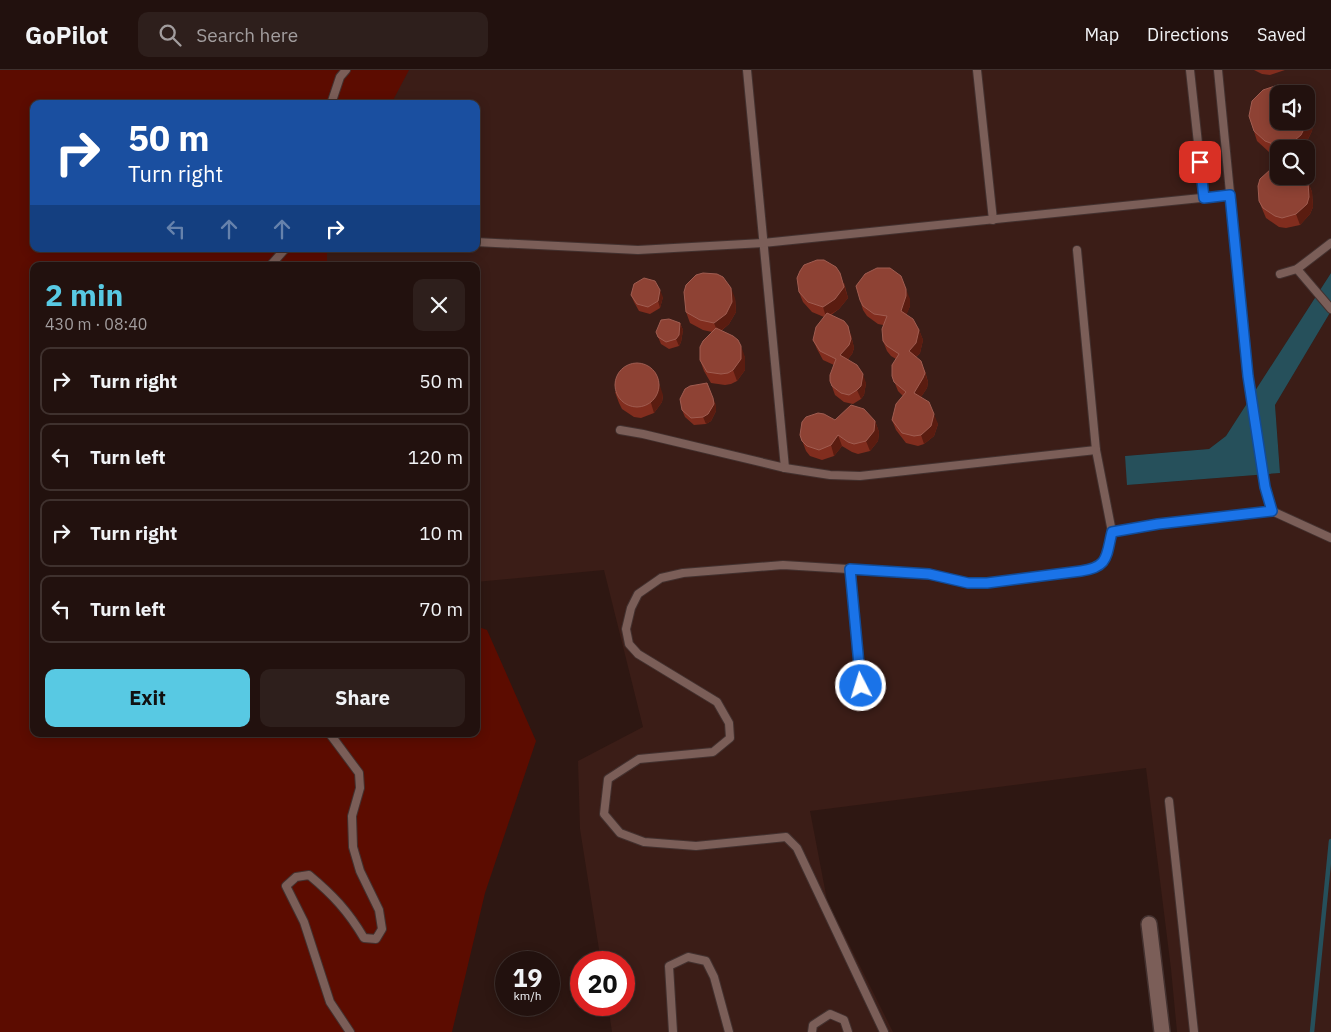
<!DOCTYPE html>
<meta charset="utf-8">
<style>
:root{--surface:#22110e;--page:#2e1f1c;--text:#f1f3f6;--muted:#a29d9e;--line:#3f312e;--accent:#58c9e3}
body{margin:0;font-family:"IBM Plex Sans",sans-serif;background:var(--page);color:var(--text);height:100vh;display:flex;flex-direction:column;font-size:19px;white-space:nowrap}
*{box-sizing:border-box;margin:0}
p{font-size:16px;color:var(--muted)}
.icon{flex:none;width:28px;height:28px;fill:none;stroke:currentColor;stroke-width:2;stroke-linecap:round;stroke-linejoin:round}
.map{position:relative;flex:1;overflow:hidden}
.drawer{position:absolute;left:30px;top:192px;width:450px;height:475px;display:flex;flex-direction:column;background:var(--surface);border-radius:10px;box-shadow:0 2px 12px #0003,0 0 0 1px var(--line)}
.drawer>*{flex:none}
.hud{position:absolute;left:30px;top:30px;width:450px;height:152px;border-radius:10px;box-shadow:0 2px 12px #0003,0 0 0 1px var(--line);background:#1a4fa0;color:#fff;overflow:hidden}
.controls{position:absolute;left:1270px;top:15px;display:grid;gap:10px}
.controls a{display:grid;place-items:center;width:45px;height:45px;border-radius:10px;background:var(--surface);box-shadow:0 2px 12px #0003,0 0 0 1px var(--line);font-size:25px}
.speed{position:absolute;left:495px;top:881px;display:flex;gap:10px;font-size:25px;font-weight:700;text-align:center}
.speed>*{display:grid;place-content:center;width:65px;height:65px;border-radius:50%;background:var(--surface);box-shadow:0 2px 12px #0003,0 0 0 1px var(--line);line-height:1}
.speed small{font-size:12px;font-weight:400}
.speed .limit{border:8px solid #d22;background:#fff;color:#111}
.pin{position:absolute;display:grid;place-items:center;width:42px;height:42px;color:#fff;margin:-21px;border-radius:10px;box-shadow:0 2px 8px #0006}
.me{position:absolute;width:55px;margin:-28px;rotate:355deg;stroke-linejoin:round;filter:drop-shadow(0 0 4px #0008)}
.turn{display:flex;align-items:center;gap:18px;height:105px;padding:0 15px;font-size:22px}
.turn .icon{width:65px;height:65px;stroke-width:2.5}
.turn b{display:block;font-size:35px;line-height:42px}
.lanes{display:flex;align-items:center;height:48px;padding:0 15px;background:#0003;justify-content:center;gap:25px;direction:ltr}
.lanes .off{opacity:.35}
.round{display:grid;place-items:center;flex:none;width:52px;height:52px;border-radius:10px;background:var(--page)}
.head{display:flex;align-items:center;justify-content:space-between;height:85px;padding:0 15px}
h1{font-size:30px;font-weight:700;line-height:38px;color:var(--accent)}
.cta{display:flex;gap:10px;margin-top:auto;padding:10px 15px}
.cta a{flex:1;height:58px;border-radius:10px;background:var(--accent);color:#111;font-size:20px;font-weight:700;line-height:58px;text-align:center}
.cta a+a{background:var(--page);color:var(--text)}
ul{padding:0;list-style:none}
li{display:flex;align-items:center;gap:15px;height:68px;margin:0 10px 8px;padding:0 5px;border:2px solid var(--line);border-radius:10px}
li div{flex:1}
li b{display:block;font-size:19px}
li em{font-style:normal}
header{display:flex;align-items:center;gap:30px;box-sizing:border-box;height:70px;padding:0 25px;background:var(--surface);border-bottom:1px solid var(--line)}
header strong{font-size:24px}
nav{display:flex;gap:28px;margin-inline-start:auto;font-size:18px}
.search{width:350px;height:45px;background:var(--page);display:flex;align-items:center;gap:12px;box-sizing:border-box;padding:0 18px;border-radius:10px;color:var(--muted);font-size:19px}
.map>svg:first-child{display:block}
.built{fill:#3b1d17;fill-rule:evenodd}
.green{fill:#5c0c00}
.water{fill:#26505b}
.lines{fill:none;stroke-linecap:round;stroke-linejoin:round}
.stream{stroke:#26505b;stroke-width:4.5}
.lane-casing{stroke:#43312f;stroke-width:10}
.street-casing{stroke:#43312f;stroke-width:18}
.lane{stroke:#7b5e58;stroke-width:8}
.street{stroke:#7b5e58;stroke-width:15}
.wall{fill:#812d1e}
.shaded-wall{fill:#5a1c10}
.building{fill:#8e4234;stroke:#a05c50}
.route-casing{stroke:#114b97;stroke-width:12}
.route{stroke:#1a73e8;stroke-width:9}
</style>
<header>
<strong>GoPilot</strong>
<div class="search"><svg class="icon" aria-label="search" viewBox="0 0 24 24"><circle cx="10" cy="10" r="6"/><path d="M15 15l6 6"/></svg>Search here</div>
<nav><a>Map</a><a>Directions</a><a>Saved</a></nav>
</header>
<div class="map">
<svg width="1331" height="962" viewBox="0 0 1331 962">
<rect width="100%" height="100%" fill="#2e1712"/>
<path class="built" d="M400,0H1331V203L1226,366L1209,379L1125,386L1128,415L1280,403L1275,335L1331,241V962H1177L1171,899L1146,698L810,741L827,830L893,962H612L608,935H624V892H601L580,759L578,691L643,657L604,500L476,512V196H297L305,179H476V34H382ZM1279,24H1306V51H1279ZM1279,79H1306V106H1279Z"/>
<polygon class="green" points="0,0 409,0 391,34 34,34 34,179 327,179 327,196 34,196 34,664 476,664 476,556 487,560 536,671 485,823 452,962 0,962"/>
<polygon class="water" points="1331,203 1331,241 1275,335 1280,403 1127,415 1125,386 1209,379 1226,366"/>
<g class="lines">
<polyline class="stream" points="1312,962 1331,771"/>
<g class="lane-casing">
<g id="lane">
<polyline points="747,0 785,398"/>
<polyline points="977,0 993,150"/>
<polyline points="1190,0 1204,128"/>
<polyline points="1218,0 1248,306 1265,417 1272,441 1331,468"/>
<polyline points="331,34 340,7 346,0"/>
<polyline points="476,172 638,180 763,173 1230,125"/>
<polyline points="1077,180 1096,380 1112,462"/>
<polyline points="270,196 285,179"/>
<polyline points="1297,199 1331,239"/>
<polyline points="1280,204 1297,199 1331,173"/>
<polyline points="620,360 643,364 785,398 830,405 860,406 1096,380"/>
<polyline points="850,499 861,616"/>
<path d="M330,664L359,703L360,718L352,746L353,777L360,801L379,840L382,859L376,869L364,868C348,841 333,825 309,805L296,807L286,816L304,852L330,932L350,962"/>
<polyline points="1169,731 1194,962"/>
<polyline points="673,962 669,896 688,887 706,891 714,907 729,962"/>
<polyline points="812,962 813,955 830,944 844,950 848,962"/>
<path d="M884,962L797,778L786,767L696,776L644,772L620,763L604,744L608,709L639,689L713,682L730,668L729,653L717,632L638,584L629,574L626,559L631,538L638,524L661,508L683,503L783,495L929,504L968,513H987L1081,501C1109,497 1106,486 1112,462L1158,454L1272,441"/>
</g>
</g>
<g class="street-casing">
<polyline id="street" points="1149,854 1162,962"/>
</g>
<use href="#lane" class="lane"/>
<use href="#street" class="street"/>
</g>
<g class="wall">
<polygon points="1254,0 1285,0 1270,5 1262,4"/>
<polygon points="1249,46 1313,54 1312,61 1305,75 1301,79 1279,79 1279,84 1276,84 1269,82 1257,71"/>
<polygon points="1308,112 1312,122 1313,137 1310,144 1300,155 1286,158 1279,157 1266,148 1263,141 1259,131"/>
<polygon points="844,213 848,228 839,239 831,245 851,265 854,278 852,284 848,289 866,313 864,325 861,329 853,334 844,332 835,325 830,311 834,295 823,290 817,279 813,270 824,247 812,242 803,232 799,222"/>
<polygon points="631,225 663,227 660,238 650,244 639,241 634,232"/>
<polygon points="735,228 736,242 729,254 721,261 745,287 745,300 737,311 731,314 725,315 711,313 704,301 700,290 712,262 703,260 690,253 686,242"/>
<polygon points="910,229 910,236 906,245 919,260 923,270 920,283 916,287 925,301 928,312 927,318 921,327 938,354 934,366 924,374 918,376 906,373 896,360 892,350 903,326 898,321 892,306 896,289 891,286 887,281 883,271 883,255 878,254 867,246 863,240 860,230"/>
<polygon points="680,253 683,260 681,272 679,276 669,279 661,274 656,262"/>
<polygon points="615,322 663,325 662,332 654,343 641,348 634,347 622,339 619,333"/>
<polygon points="716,335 716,341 711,351 706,354 694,355 685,347 682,340"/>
<polygon points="835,350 875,351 879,362 878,371 870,381 858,384 852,382 842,376 834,386 822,390 810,386 806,381 800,365"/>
</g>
<g class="shaded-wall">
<polygon points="1306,34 1313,54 1312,61 1305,75 1301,79 1298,79 1295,70"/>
<polygon points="1308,112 1312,122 1313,137 1310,144 1300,155 1296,144"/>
<polygon points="840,203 848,228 839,239 826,247 823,237"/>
<polygon points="731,218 735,228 736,242 729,254 718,263 714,253"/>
<polygon points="906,219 910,229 910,236 904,251 901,241"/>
<polygon points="660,220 663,227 660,238 658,231"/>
<polygon points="680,253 683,260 681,272 679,276 676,269"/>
<polygon points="848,256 851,265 854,278 852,284 844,294 840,285"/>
<polygon points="919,260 923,270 920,283 912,290 909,281"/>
<polygon points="741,276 745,287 745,300 737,311 733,300"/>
<polygon points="921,291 928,312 927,318 917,333 914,323"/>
<polygon points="655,301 663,325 662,332 654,343 651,333"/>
<polygon points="863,304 866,313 864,325 861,329 857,320"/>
<polygon points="713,328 716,335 716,341 711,351 706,354 703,347"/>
<polygon points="934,344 938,354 934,366 924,374 921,365"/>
<polygon points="875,351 879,362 878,371 870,381 866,371"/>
<polygon points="838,365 842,376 834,386 831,375"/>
</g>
<g class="building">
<polygon points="1278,15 1285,15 1293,18 1299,24 1279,24 1279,51 1306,51 1306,35 1309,43 1308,51 1301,65 1295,70 1280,75 1273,74 1265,71 1254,61 1249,46 1252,31 1263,20"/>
<polygon points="1279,97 1279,106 1305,106 1308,112 1309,127 1307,134 1296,144 1282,148 1275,146 1263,138 1259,131 1258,116 1260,109 1271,99"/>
<polygon points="817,190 824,190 836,197 840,203 844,217 835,229 823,237 808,232 799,222 797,208 800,201 804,195"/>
<polygon points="877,198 890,198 901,206 906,219 906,226 901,241 913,249 919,260 916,273 909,281 921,291 925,303 923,308 914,323 929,332 934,344 931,356 921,365 914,366 902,363 892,350 896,334 906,322 894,312 892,306 892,295 899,284 887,276 883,271 882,259 887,246 874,244 863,236 860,230 856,216 865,204"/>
<polygon points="703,203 717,204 723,207 731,218 732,232 726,244 714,253 700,250 686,242 684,222 686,215 696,205"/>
<polygon points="644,208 655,211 660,220 658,231 648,237 637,234 631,225 634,214"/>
<polygon points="827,243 844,251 848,256 851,269 849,275 840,285 857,295 863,304 861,316 857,320 849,325 841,323 832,316 830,311 830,305 836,289 820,281 813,270 816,257"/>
<polygon points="669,249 680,253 679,265 676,269 666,272 658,267 656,262 661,250"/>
<polygon points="716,258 733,266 738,270 741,276 741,289 733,300 728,303 721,304 707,302 700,290 700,277 703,271"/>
<circle cx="637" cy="315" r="22"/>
<polygon points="707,313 713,328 714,334 708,344 703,347 691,348 682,340 680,329 685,319 690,316"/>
<polygon points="851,335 864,339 875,351 874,361 866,371 854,374 848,372 838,365 831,375 819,380 807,376 802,371 800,365 802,352 806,347 818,343 824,344 835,350"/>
</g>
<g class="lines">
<g class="route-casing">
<path id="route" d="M861,616L850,499L929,504L968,513H987L1081,501C1109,497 1106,486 1112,462L1158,454L1272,441L1265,417L1248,306L1230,125L1204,128L1200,92"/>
</g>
<use href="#route" class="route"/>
</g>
</svg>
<div class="controls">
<a><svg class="icon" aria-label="sound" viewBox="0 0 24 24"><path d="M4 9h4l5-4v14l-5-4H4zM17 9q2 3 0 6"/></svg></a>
<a><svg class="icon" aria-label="search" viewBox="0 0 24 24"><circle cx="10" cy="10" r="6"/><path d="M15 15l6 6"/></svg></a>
</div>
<div class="speed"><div>19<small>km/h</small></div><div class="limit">20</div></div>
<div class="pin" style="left:1200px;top:92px;background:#d93025"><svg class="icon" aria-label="arrive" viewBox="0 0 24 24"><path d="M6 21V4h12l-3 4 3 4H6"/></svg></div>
<svg class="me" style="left:861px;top:616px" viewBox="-20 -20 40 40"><circle r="17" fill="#1a73e8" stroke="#fff" stroke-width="3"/><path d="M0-11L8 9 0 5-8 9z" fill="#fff"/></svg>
<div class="hud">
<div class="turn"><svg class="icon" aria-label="right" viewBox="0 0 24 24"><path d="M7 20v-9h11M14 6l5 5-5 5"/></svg><div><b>50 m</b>Turn right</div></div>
<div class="lanes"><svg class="icon off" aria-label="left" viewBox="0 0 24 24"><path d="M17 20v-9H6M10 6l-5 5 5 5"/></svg><svg class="icon off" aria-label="ahead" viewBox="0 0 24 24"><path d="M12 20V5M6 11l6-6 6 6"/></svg><svg class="icon off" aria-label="ahead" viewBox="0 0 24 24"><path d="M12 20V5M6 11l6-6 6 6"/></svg><svg class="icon" aria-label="right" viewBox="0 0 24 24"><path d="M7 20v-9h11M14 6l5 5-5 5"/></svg></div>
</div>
<section class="drawer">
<div class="head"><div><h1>2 min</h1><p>430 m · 08:40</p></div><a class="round"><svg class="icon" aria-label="close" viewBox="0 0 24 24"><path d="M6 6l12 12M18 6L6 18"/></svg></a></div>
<ul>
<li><svg class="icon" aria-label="right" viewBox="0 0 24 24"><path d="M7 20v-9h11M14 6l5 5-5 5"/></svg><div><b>Turn right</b></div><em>50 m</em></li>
<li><svg class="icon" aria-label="left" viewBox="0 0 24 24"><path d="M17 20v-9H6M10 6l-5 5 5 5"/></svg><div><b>Turn left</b></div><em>120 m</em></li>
<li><svg class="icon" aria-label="right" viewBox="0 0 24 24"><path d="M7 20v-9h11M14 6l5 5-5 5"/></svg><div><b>Turn right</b></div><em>10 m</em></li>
<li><svg class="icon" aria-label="left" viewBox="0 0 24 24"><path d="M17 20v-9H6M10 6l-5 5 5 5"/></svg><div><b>Turn left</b></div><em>70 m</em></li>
</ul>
<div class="cta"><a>Exit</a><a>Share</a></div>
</section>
</div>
